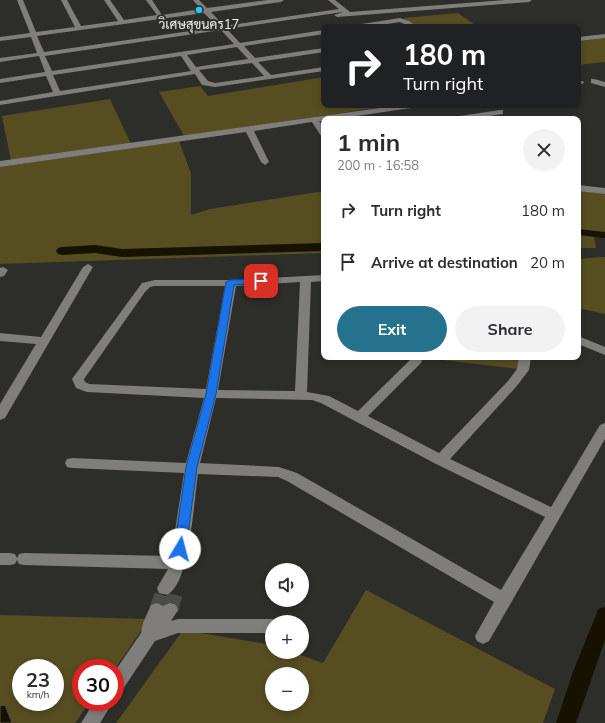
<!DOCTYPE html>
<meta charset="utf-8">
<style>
:root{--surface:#fff;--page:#f2f2f3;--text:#2b2b33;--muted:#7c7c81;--accent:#25728e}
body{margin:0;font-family:Mulish,Sarabun,sans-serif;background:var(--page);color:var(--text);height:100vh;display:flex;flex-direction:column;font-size:15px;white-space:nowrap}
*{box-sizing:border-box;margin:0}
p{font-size:13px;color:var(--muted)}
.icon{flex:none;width:22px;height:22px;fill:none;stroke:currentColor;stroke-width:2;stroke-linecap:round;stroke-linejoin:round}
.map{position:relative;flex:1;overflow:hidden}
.details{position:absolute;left:321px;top:116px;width:260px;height:244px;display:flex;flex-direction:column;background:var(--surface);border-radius:8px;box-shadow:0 2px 6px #0003}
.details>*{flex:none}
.guide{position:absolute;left:321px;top:24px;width:260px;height:84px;border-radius:8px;box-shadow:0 2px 6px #0003;background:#202124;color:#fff;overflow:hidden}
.controls{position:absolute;left:265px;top:563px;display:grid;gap:8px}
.controls a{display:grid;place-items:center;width:44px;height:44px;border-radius:50%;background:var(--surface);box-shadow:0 2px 6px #0003;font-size:20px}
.speed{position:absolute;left:12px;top:659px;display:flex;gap:8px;font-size:20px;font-weight:700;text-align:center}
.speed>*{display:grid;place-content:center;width:52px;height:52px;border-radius:50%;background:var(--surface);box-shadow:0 2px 6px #0003;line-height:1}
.speed small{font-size:10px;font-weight:400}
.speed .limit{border:6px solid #d22;background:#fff;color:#111}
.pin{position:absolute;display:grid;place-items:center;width:34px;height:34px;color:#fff;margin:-17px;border-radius:8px;box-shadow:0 2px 6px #0006}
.me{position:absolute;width:44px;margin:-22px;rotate:8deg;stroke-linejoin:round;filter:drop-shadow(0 0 3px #0008)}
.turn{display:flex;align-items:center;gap:14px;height:84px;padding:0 16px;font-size:18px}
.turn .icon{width:52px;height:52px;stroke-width:2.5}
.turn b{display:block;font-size:28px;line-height:34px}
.round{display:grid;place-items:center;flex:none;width:42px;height:42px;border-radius:21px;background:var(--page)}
.overview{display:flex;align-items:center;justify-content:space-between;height:68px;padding:0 16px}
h1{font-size:24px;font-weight:700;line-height:30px}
.cta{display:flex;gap:8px;margin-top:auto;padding:8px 16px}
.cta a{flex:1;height:46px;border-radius:24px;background:var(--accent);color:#fff;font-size:16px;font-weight:700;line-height:46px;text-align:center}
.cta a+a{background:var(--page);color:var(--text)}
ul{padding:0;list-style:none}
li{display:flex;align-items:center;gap:12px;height:52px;padding:0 16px}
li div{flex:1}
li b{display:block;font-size:15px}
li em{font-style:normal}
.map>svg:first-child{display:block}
.green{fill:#564d21;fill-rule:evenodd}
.water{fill:#171100;stroke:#595448}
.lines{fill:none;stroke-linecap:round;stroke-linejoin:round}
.canal{fill:#171100;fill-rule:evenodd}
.street-tunnel{stroke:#4b4b47;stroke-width:16;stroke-dasharray:16 8;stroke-linecap:butt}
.street{fill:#7f7e7a;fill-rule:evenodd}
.route{fill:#1a73e8;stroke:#114b97}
.poi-dot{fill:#1ec9fd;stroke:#2d2d29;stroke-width:1.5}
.labels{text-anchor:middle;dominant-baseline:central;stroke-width:4;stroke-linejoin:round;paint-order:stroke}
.far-poi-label{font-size:13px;fill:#f2f2f0;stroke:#2d2d29}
</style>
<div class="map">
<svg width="605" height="723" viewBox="0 0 605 723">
<rect width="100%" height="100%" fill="#2d2d29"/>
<g class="green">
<polygon points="458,13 478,27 418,27 403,18"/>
<polygon points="605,37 605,62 578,65 578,41"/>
<polygon points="324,77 324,105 395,105 184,136 159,92 200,86 208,96"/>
<polygon points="110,99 131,144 11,161 2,116"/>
<polygon points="179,141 191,173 191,215 210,209 324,191 324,253 0,264 0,167"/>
<polygon points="578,190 605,194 605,236 594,235 596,248 578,248"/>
<polygon points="601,257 605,257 605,314 578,308 578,259"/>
<polygon points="417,357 518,357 518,369"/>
<path d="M366,590L555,689L543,723H116L183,630L272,645V652H292L323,663ZM272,674H302V704H272Z"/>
<path d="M0,615L149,619L115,669L81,668V702H90L75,723H12L6,705L0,706ZM21,668H55V702H21Z"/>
</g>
<polygon class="water" points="5,705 12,723 0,723 0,706"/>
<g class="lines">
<g class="canal">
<polygon points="578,229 605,232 605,238 578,235"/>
<polygon points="324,243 324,251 122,257 95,253 62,255 58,254 56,251 58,248 62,247 95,245 122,249"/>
<polygon points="605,607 605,640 576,723 556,723 573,672 596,615 598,609"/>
</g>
<g class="street-tunnel">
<polyline points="157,610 165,588"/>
<polyline points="170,610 176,589"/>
</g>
<g class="street">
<path d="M17,0H23L36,32L75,27L61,0H67L81,26L118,21L104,0H110L124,20L157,15L146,0H152L162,15L201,9L193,0H199L207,8L268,0H284L281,2L211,12L224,26L339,9L328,0H335L350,12L505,0H532L529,2L337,17L334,15L343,12L227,29L240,43L324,30V34L244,46L255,58L324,48V52L258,62L271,75L324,67V71L215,87L202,85L195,74L0,105V101L53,92L46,76L0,83V79L45,72L39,56L0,62V58L37,53L31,37L0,41V37L30,33ZM204,13L218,27L44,52L37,36ZM221,30L234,44L52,71L45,56ZM237,47L248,59L196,67L187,55ZM181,56L191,71L60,91L53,75ZM252,63L264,76L215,83L208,81L199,70Z"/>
<polygon points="400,18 409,21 418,27 410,27 400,22 368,27 352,27 355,25"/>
<polygon points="605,34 605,38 578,41 578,37"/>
<polygon points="591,79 594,79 605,82 605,87 591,83"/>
<polygon points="578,81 583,81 584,83 578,85"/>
<polygon points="401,105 422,105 418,107 336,119 324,119 324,121 319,121 324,128 324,136 321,136 312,122 254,131 269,162 265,165 261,162 246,132 0,167 0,161"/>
<polygon points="500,110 503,110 503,114 469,119 449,119 453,117"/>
<polygon points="578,185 605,188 605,194 578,191"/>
<polygon points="88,264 93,267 5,418 0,420 0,404 36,344 0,341 0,333 41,337 83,267"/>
<polygon points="3,267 8,270 4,276 0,277 0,268"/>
<path d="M324,275V281L311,282L307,392L329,396L358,411L412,358H420L422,361L420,364L368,416L439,453L508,381L517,369L519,357H531L529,370L516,387L450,459L551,507L600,425L605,423V439L489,641L483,644L477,641L475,636L494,602L287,481L278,477L198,474C194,500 190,576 171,592C167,596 164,594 159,593L157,588L168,569L24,565L19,564L17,560L15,564L10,565H0V553H10L15,554L17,558L19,554L24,553L171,556L184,473L72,468L67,467L65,463L67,459L72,458L186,463L204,398L87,392L76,388L72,379L142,283L155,280H231ZM300,282L295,391L218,390L236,286ZM155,286H225L206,389L89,384L85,382L84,379L145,292L150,287ZM216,398L312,400L321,403L436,464L545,517L501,590L297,473L279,467L200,463Z"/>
<polygon points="578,336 605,347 605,355 578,344"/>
<polygon points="157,603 163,606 170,603 176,605 178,610 171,621 178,619 272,619 278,622 272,622 272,633 178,633 155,641 121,692 115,694 115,671 141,633 143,623 151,605"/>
<polygon points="94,702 113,702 100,723 81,723"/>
</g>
</g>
<polygon class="route" points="261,279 263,279 263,283 234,285 216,394 197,467 186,549 184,552 180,554 176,552 174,549 186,467 206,394 226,282 230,280"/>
<circle class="poi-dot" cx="199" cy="10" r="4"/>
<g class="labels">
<g class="far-poi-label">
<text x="199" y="24">วิเศษสุขนคร17</text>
</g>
</g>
</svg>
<div class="controls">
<a><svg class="icon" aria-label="sound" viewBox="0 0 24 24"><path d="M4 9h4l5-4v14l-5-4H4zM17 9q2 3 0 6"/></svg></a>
<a>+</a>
<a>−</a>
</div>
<div class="speed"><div>23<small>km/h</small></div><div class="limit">30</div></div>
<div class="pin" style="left:261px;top:281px;background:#d93025"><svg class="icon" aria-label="arrive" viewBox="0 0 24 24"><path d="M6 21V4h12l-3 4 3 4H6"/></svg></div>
<svg class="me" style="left:180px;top:549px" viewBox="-20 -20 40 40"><circle r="19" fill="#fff"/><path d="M0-13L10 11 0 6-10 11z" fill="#1a73e8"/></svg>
<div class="guide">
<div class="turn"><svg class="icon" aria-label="right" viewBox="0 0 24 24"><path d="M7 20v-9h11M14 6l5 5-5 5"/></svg><div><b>180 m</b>Turn right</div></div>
</div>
<section class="details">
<div class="overview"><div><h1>1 min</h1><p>200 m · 16:58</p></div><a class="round"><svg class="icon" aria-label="close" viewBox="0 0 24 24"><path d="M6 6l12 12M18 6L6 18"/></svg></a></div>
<ul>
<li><svg class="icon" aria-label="right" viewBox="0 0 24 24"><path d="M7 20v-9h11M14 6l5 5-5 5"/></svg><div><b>Turn right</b></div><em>180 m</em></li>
<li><svg class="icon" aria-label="arrive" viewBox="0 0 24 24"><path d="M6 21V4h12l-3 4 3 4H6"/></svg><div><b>Arrive at destination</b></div><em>20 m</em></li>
</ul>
<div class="cta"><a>Exit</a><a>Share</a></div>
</section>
</div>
